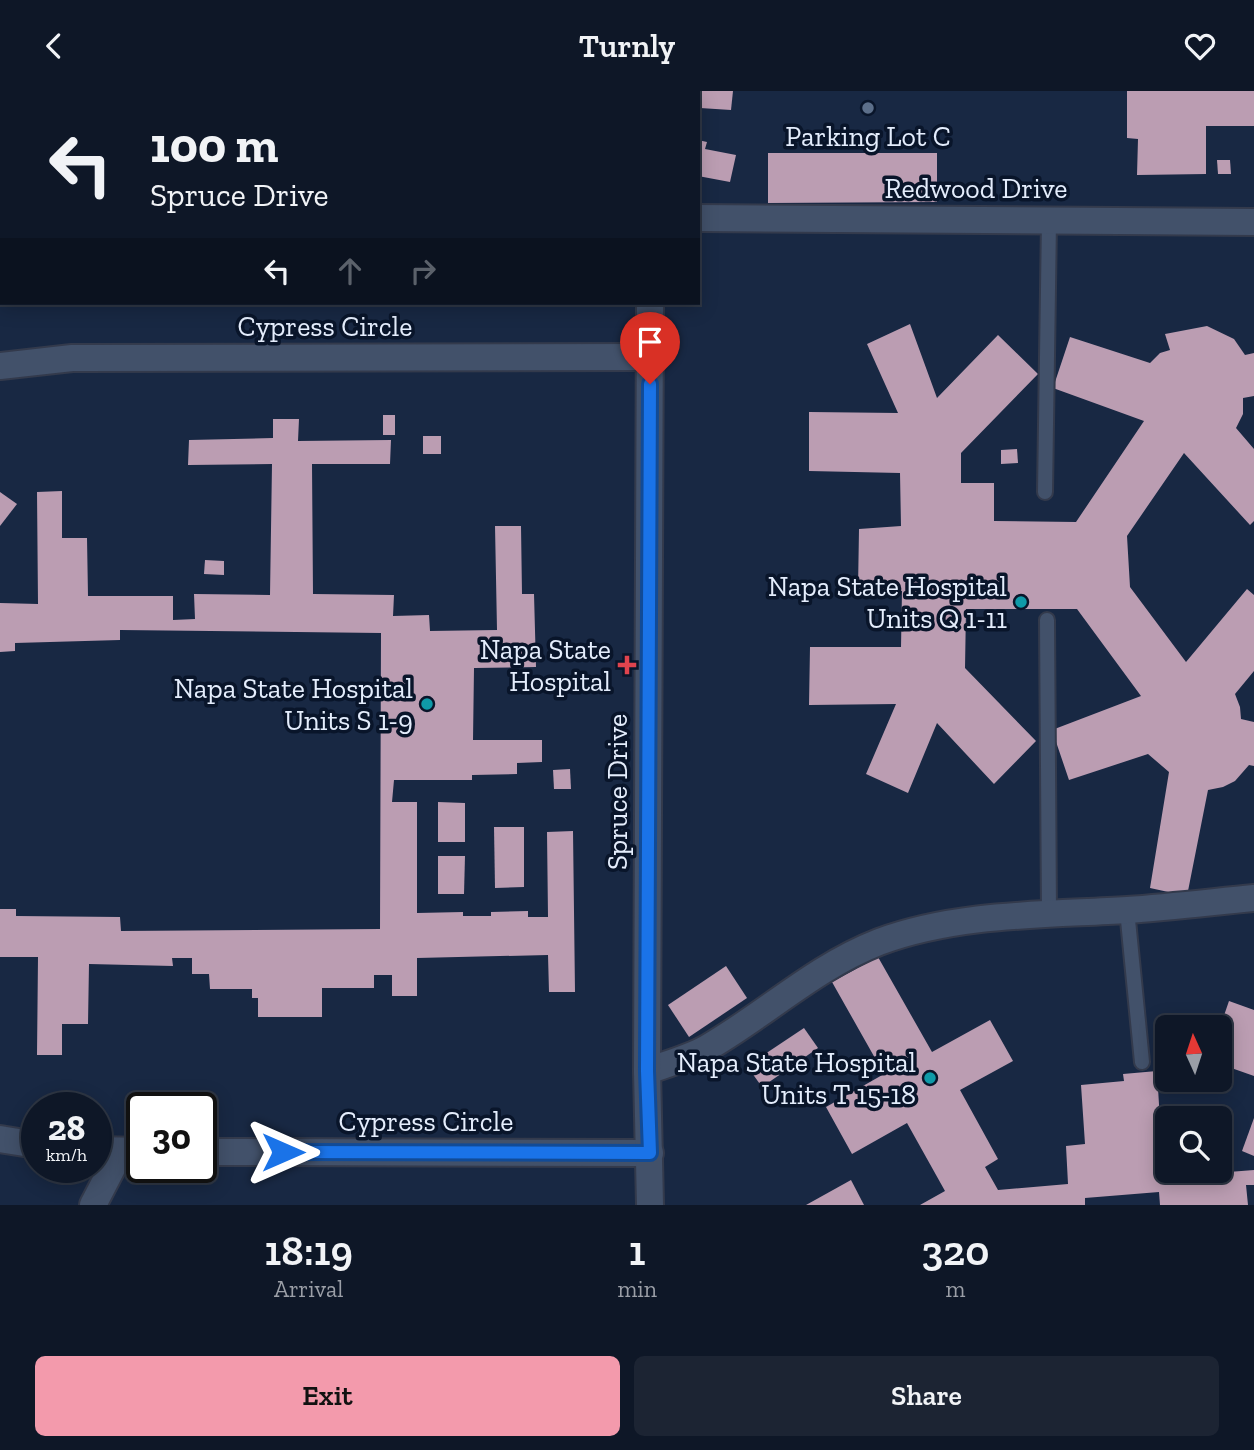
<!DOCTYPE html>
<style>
:root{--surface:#0e1727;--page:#1c2433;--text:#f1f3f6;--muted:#9b9fa7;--line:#2e3644;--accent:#f39aac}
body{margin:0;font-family:"Zilla Slab",serif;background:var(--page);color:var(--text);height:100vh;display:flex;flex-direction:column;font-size:26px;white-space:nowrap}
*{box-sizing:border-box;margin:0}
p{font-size:23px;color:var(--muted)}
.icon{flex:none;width:38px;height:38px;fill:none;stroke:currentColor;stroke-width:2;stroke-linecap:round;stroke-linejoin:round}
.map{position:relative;height:1114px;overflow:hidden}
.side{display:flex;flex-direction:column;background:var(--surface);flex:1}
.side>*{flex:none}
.banner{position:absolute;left:0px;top:0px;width:700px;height:214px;box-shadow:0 4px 18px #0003,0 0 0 2px var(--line);background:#0e1727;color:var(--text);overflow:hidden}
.needle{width:46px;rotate:357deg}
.buttons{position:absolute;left:1155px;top:924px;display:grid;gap:14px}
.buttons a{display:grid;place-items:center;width:77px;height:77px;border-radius:10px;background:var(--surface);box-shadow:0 4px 18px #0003,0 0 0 2px var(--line);font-size:35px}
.speed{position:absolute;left:21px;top:1001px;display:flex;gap:14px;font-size:35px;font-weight:700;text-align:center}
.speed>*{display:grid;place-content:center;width:91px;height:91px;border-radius:50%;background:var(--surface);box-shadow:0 4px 18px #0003,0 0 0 2px var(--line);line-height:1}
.speed small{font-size:18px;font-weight:400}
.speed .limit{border:4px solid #111;border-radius:10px;background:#fff;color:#111}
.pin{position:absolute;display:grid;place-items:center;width:60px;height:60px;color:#fff;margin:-72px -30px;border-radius:50% 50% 50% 0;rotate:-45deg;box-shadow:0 0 7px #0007}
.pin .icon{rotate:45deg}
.me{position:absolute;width:77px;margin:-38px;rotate:90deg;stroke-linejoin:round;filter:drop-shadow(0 0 5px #0008)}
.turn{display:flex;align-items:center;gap:24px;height:147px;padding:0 35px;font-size:32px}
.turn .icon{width:91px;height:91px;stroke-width:2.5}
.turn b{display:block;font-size:49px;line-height:60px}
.lanes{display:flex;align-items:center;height:66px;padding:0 35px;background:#0003;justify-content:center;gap:35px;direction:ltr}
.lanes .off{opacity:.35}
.eta{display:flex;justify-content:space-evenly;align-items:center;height:119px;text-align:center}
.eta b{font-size:42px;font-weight:600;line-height:49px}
.button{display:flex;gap:14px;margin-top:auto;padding:14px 35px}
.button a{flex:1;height:80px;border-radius:10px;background:var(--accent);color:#111;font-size:28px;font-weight:600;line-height:80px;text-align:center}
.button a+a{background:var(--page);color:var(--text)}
header{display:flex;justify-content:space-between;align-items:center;height:91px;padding:0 35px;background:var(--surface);font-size:32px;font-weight:600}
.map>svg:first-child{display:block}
.built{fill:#182843;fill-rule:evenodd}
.building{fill:#bb9db2}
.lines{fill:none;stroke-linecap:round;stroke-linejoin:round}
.lane-casing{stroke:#333a4c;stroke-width:18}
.street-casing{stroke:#333a4c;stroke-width:30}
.lane{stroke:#42516a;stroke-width:14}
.street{stroke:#42516a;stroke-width:26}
.route-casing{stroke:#114b97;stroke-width:18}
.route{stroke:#1a73e8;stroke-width:12}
.service-dot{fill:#5c6f8a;stroke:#09152a;stroke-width:2.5}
.culture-dot{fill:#0f9aa8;stroke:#09152a;stroke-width:2.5}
.health-dot{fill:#e0444e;stroke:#09152a;stroke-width:2.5}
.labels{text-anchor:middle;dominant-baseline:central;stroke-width:7;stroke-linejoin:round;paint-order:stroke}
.poi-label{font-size:28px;fill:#e4edfc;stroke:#09152a;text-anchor:end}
.street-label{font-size:28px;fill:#e4edfc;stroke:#09152a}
</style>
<header><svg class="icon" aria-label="back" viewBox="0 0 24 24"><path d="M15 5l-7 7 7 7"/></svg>Turnly<svg class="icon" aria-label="heart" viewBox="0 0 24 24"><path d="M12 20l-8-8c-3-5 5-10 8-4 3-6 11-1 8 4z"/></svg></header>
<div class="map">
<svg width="1254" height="1114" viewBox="0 0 1254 1114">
<rect width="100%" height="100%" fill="#121f34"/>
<path class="built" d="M0,0H1254V1114H0ZM2,2H698V212H2ZM1167,936H1220V989H1167ZM37,1017H96V1076H37ZM142,1017H201V1076H142ZM1167,1027H1220V1080H1167Z"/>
<g class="building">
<polygon points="701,0 733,0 731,19 700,17"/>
<polygon points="1127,0 1254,0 1254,35 1206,35 1206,83 1137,84 1138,48 1127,47"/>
<polygon points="698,49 707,51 705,58 736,64 730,91 698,85"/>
<polygon points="768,62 937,62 937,111 768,112"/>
<polygon points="1217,69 1230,69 1231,83 1218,83"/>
<polygon points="910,233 937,307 998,244 1038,283 961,362 961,392 994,392 994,430 1076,431 1144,330 1053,297 1070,246 1150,272 1160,262 1170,259 1165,243 1207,235 1234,248 1245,264 1254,262 1254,305 1243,307 1243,323 1236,337 1254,358 1254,430 1250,434 1184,362 1127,445 1130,496 1186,571 1247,498 1254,504 1254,580 1235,603 1240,616 1241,628 1254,631 1254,675 1249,674 1235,690 1223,696 1208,699 1188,800 1173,802 1150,797 1169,681 1148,663 1069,689 1052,639 1141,605 1077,518 966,518 965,577 1036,650 994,693 937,632 908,702 866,683 896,613 809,614 810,556 901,556 902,500 858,498 859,438 901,435 900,382 809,380 809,321 898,322 867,253"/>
<rect x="383" y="324" width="12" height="20"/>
<polygon points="273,328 299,328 298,350 391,349 390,373 312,373 313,503 394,504 393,525 429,524 430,540 497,539 495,435 521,435 522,503 534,503 536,576 474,577 473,649 542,649 542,671 517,672 517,683 472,684 472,689 394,689 392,711 417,711 417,822 463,821 463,825 491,825 491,821 528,820 528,826 548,826 547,741 573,740 575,901 549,901 548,864 417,867 417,905 392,905 392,884 374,884 374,897 322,897 322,926 258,926 258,907 252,907 252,898 210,898 209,883 192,883 192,867 172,867 173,875 89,873 88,933 62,933 62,964 37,964 38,866 0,866 0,818 16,818 16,825 120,826 121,840 380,838 381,542 120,539 120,549 15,552 15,560 0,561 0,512 38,513 37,401 62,400 62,447 87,447 88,505 173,505 173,529 195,528 194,503 270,504 272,373 188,374 189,349 273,347"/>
<rect x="423" y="345" width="18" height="18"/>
<polygon points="1017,358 1018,372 1001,373 1001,359"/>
<polygon points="0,401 17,413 0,435"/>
<polygon points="205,469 224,470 224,484 204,483"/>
<polygon points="570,678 571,698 554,698 553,679"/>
<polygon points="438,711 465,712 465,751 438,751"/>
<polygon points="494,736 524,736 524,796 495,797"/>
<polygon points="438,765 465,765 464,803 438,803"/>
<polygon points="878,866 932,961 990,929 1013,970 960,999 998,1068 985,1076 998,1099 1068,1093 1066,1055 1085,1053 1081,994 1124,990 1123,983 1157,980 1161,1047 1167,1046 1167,1080 1178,1080 1178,1085 1254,1079 1254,1094 1246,1094 1248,1114 1160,1114 1159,1101 1085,1107 1085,1114 920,1114 945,1100 907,1032 852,1063 826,1016 884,983 832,891"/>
<polygon points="726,875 747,907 689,946 668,914"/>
<polygon points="1229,910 1254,919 1254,985 1220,973 1220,936"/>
<polygon points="804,937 818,957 762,996 747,975"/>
<polygon points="1254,1027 1254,1065 1242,1060"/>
<polygon points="851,1089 864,1114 806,1114"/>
</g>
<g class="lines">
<g class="lane-casing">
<g id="lane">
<polyline points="119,0 119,2"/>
<polyline points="341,0 341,2"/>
<polyline points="1045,401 1049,130"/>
<polyline points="1047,529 1049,823"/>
<polyline points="1127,819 1142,971"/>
</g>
</g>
<g class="street-casing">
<g id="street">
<polyline points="665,2 665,0"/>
<polyline points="0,36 2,36"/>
<polyline points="698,127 1254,131"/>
<polyline points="0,275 72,267 650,266"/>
<path d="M647,980C667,973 689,967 707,957C766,923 815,876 879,851C957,822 1044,824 1127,819C1169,816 1212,811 1254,807"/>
<polyline points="0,1048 37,1054"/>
<polyline points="96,1059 142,1060"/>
<polyline points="201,1061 650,1062"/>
<polyline points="93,1114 121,1060"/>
<polyline points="650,1114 647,980 650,212"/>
</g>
</g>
<use href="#lane" class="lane"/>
<use href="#street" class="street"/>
</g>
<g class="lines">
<g class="route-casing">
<polyline id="route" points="283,1061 650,1062 647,980 650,293"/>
</g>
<use href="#route" class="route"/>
</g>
<circle class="service-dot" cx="868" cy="17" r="7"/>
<g class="culture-dot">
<circle cx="1021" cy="511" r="7"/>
<circle cx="427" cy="613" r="7"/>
<circle cx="930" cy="987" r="7"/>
</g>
<path class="health-dot" d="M623.5 563.5h7v7h7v7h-7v7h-7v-7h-7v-7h7z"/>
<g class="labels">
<g class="poi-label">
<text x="868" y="45" text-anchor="middle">Parking Lot C</text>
<text x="1007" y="495">Napa State Hospital<tspan x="1007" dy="32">Units Q 1-11</tspan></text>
<text x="611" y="558">Napa State<tspan x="611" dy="32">Hospital</tspan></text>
<text x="413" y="597">Napa State Hospital<tspan x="413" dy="32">Units S 1-9</tspan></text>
<text x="916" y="971">Napa State Hospital<tspan x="916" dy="32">Units T 15-18</tspan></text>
</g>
<g class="street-label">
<text x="976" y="97">Redwood Drive</text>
<text x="325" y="235">Cypress Circle</text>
<text transform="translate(617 701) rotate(-90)">Spruce Drive</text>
<text x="426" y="1030">Cypress Circle</text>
</g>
</g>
</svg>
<div class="buttons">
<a><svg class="needle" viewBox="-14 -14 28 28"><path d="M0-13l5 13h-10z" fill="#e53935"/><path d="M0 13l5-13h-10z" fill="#9b9fa7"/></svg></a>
<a><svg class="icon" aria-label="search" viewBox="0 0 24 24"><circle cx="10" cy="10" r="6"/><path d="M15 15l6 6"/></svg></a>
</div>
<div class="speed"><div>28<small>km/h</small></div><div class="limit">30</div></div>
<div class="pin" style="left:650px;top:293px;background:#d93025"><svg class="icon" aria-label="arrive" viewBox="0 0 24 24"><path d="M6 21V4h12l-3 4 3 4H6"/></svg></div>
<svg class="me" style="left:283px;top:1061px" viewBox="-20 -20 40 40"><path d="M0-17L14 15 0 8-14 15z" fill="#1a73e8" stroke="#fff" stroke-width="4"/></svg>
<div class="banner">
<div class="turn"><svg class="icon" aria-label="left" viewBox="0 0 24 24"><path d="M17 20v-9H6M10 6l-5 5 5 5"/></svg><div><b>100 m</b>Spruce Drive</div></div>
<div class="lanes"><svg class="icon" aria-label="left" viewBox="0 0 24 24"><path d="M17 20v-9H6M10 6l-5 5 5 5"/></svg><svg class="icon off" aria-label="ahead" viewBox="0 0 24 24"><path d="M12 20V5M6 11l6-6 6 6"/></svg><svg class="icon off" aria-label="right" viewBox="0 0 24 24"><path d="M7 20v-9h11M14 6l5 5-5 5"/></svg></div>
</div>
</div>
<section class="side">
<div class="eta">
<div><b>18:19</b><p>Arrival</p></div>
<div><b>1</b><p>min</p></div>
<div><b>320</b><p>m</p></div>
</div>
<div class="button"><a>Exit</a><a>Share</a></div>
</section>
